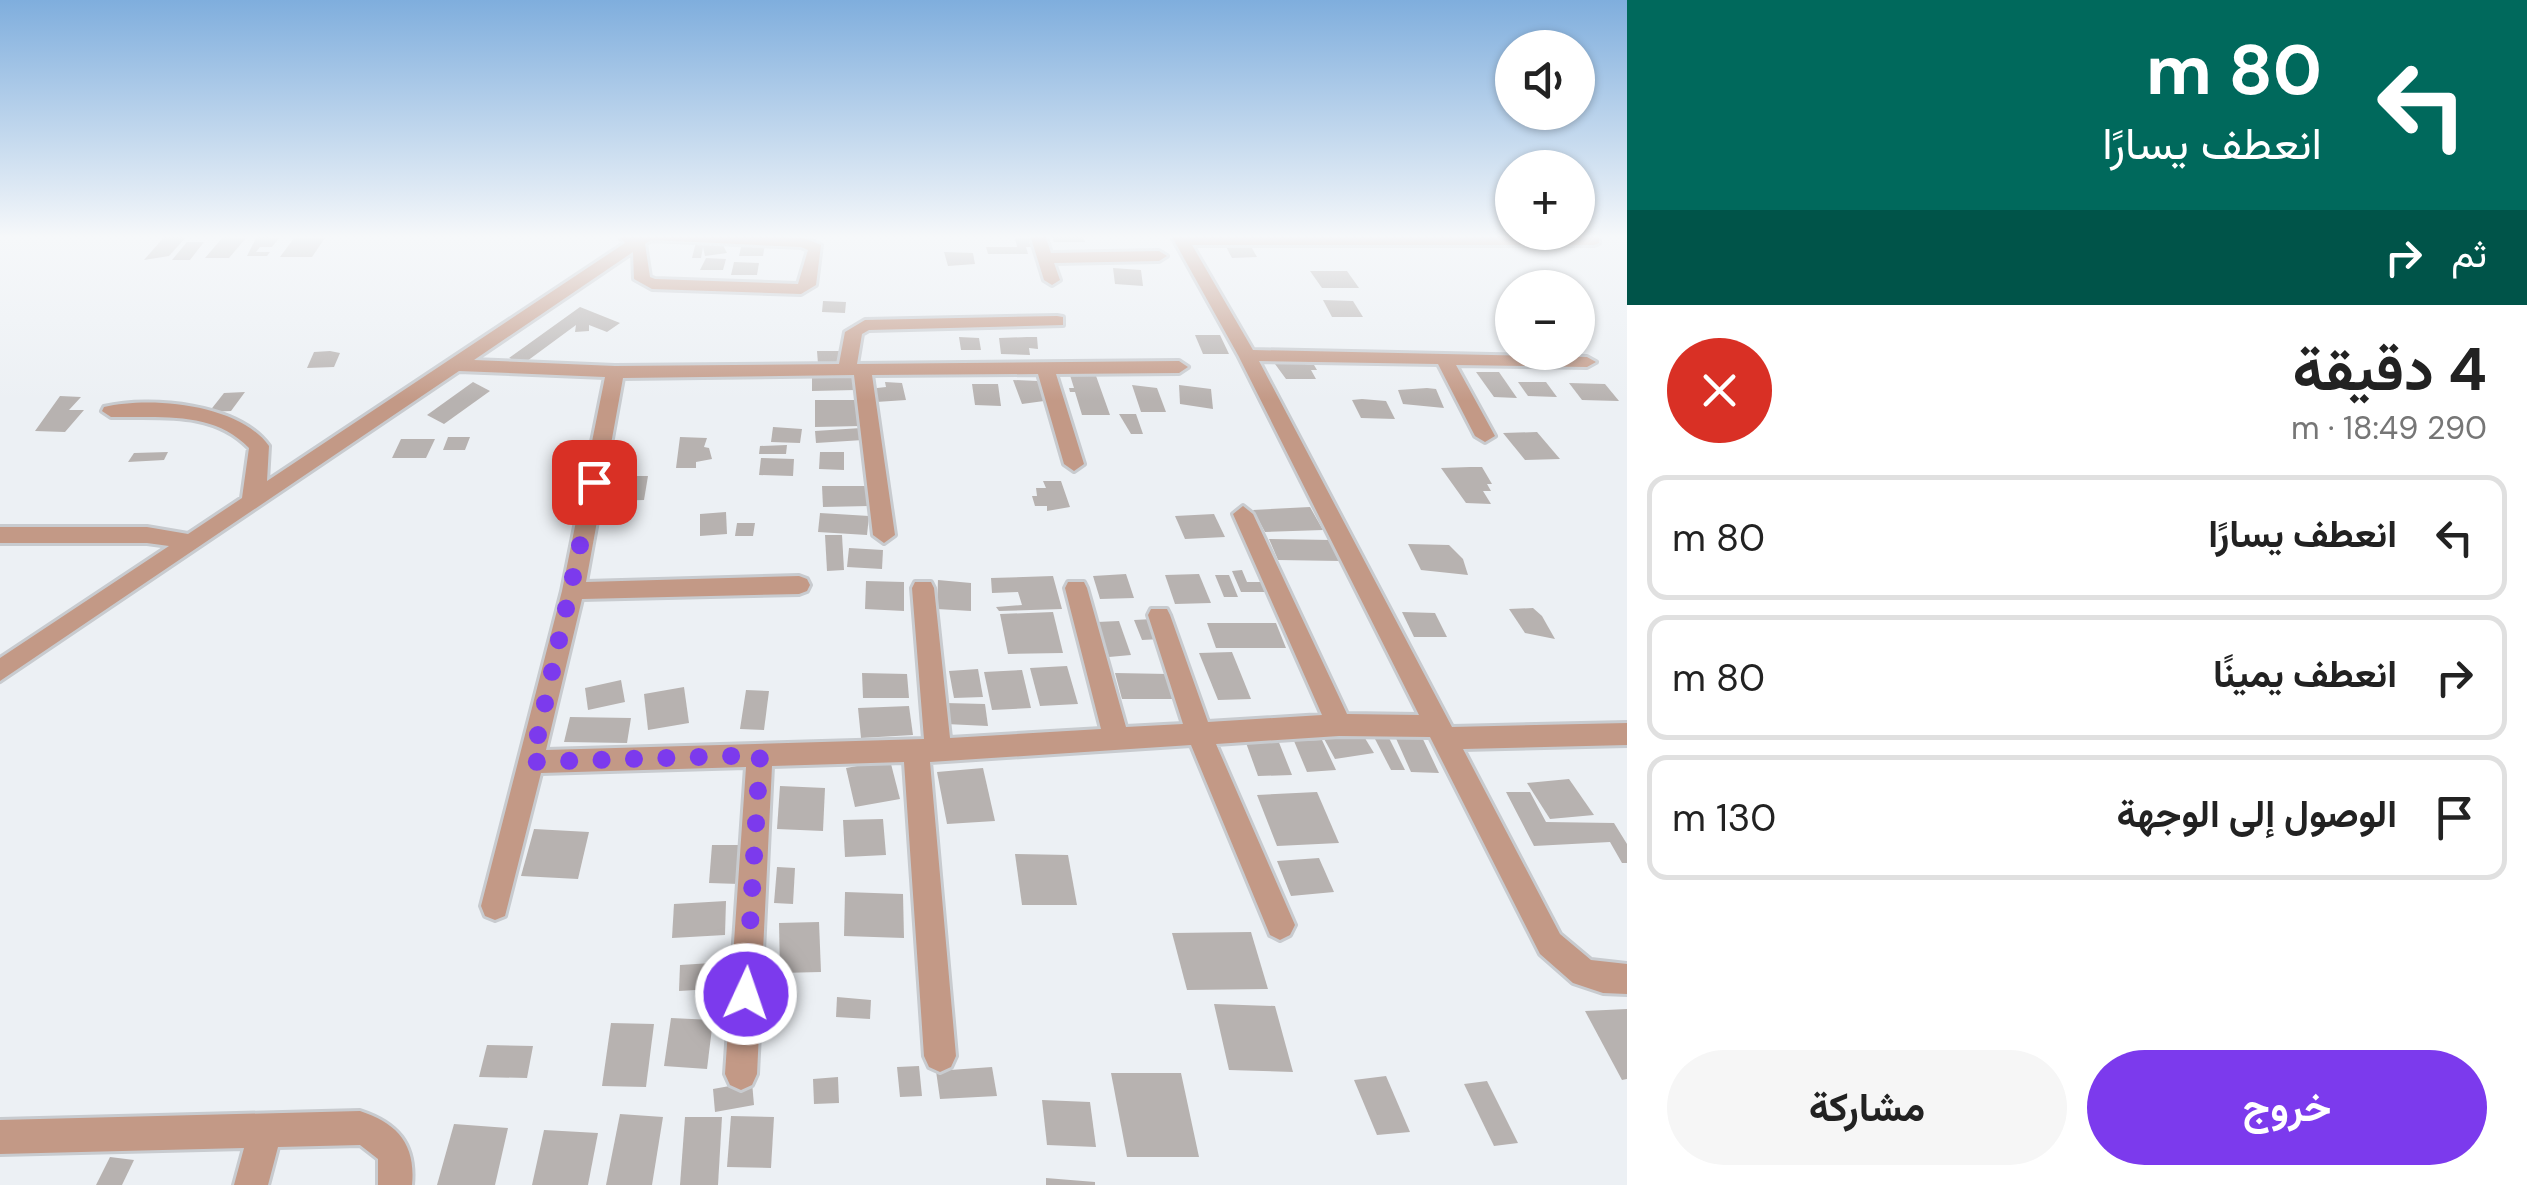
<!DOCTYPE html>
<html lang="ar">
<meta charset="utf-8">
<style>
:root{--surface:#fff;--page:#f6f6f6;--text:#222;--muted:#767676;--line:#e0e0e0;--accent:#7c3aed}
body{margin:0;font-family:"DM Sans",Vazirmatn,sans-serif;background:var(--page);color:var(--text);direction:rtl;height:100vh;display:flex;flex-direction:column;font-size:38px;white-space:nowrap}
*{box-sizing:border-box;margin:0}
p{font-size:32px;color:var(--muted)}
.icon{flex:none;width:55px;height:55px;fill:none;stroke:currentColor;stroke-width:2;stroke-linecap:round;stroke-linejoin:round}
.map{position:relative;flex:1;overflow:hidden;direction:ltr}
.drawer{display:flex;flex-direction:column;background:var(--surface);width:900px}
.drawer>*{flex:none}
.hud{background:#00695c;color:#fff;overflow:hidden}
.controls{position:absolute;left:1495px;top:30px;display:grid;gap:20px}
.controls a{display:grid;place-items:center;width:100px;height:100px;border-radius:50%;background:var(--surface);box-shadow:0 2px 8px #0004;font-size:50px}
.pin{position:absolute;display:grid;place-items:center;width:85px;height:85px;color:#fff;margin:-42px;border-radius:20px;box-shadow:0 5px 15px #0006}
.me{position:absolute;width:110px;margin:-55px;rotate:3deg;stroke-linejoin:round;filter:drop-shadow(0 0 8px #0008)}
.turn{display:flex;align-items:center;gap:35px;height:210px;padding:0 40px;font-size:45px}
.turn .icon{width:130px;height:130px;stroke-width:2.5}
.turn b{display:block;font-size:70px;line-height:85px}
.then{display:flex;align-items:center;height:95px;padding:0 40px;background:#0003;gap:20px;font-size:38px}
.round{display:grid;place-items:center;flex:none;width:105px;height:105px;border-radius:52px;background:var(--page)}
.overview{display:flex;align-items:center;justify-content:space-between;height:170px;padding:0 40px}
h1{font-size:60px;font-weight:700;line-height:75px}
.primary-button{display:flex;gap:20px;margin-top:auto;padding:20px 40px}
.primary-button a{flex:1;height:115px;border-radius:60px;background:var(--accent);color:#fff;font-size:40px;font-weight:700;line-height:115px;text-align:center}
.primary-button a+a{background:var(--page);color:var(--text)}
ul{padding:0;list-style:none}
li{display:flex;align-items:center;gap:30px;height:125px;margin:0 20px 15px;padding:0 20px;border:5px solid var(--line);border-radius:20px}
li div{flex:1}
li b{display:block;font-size:38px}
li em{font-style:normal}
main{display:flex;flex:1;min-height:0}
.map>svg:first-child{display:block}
.building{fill:#b7b2b0}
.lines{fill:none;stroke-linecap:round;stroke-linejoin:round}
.minor-casing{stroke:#c8cbcf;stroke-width:6}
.minor{fill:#c39986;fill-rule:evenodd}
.route{stroke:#7c3aed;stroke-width:18;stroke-dasharray:0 32.4}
</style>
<main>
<section class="drawer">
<div class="hud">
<div class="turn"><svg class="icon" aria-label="left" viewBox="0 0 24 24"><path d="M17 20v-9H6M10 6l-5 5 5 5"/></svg><div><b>80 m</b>انعطف يسارًا</div></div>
<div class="then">ثم<svg class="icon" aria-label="right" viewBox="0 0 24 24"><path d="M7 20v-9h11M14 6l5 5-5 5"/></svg></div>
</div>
<div class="overview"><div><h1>4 دقيقة</h1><p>290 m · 18:49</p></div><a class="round" style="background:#d93025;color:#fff"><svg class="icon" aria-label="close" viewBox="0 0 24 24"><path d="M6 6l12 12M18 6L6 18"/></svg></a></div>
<ul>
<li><svg class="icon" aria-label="left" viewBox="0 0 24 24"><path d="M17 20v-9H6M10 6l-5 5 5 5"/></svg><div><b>انعطف يسارًا</b></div><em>80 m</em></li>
<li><svg class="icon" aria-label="right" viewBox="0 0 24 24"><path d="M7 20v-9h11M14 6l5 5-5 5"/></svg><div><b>انعطف يمينًا</b></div><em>80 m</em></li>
<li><svg class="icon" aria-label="arrive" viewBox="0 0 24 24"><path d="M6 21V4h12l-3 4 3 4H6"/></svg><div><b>الوصول إلى الوجهة</b></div><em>130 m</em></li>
</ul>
<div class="primary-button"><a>خروج</a><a>مشاركة</a></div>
</section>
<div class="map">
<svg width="1627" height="1185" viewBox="0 0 1627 1185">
<rect width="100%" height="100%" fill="#ecf0f4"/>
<g class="building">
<polygon points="1052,235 1083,235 1085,242 1054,242"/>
<polygon points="165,236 187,236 169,256 144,260"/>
<polygon points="257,236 279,238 272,247 260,247 256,252 270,252 267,256 247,256"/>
<polygon points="223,237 246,238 229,258 205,258"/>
<polygon points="294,238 325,238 312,257 280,257"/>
<polygon points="1015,238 1033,238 1035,247 1026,247 1028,254 988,254 986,247 1017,247"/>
<polygon points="187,242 204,242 190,260 172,260"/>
<polygon points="696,242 723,245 727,253 705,256 703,247 701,258 692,258"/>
<polygon points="742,243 765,244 763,256 739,256"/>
<polygon points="1224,243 1249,243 1257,257 1232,258"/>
<polygon points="944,252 973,253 975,264 948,266"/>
<polygon points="706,258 726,259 723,270 700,270"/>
<polygon points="734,262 759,263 757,275 731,275"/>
<polygon points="1113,268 1141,270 1143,286 1115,284"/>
<polygon points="1310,271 1347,271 1359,288 1322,288"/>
<polygon points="1323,300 1353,301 1363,317 1332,317"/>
<polygon points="823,301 846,302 845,313 822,312"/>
<polygon points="580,307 620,323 607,332 589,325 589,331 575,332 576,325 523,364 509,358"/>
<polygon points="1195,335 1220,335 1229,354 1203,354"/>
<polygon points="959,337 979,338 981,350 961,350"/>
<polygon points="1027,337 1037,337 1038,349 1029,348 1030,355 1001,354 999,338"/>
<polygon points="817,351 840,351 839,363 818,364"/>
<polygon points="314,352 330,351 340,353 334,367 307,368"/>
<polygon points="1294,363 1314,365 1317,370 1311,370 1316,379 1286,379 1275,364"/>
<polygon points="1069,372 1095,373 1110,415 1082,415 1075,392 1070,392 1069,388 1074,388"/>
<polygon points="1476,372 1499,372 1517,398 1494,397"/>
<polygon points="854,375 855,390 812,391 812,376"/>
<polygon points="1013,380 1038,381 1044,401 1022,404"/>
<polygon points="473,382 490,391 444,424 427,415"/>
<polygon points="885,382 902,383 906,400 876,402 877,388 886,387"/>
<polygon points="1518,382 1546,382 1557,397 1528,396"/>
<polygon points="1569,383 1605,384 1619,401 1582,400"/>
<polygon points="972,384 998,384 1001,406 975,405"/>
<polygon points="1132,385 1157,388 1166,412 1141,412"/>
<polygon points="1179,385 1211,389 1213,409 1180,404"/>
<polygon points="1427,388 1436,389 1444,408 1403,404 1398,390"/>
<polygon points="245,392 231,411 209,412 224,393"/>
<polygon points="60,396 81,397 69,410 84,410 65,432 35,431"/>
<polygon points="1362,399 1386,401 1395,419 1361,418 1352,400"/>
<polygon points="815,400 857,400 861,426 815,427"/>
<polygon points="1119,414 1136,414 1143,434 1131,434"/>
<polygon points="773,427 802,429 800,443 771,442"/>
<polygon points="861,428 863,440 816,443 815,431"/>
<polygon points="1537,432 1560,459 1525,460 1503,433"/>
<polygon points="448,437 470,437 465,450 443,450"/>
<polygon points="680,437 707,438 704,447 709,448 712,459 696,462 696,468 676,468"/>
<polygon points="401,439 435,439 426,458 392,458"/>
<polygon points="787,445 786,454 759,454 760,446"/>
<polygon points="168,452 164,460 128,462 134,453"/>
<polygon points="820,452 844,452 844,470 819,469"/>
<polygon points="761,458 794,459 793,476 759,475"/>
<polygon points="1470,467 1482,467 1492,484 1487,484 1491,491 1483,491 1491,504 1466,503 1441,468"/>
<polygon points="608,476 648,476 644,500 603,501"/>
<polygon points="1043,481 1061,481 1070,507 1047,511 1047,506 1035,506 1032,496 1037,496 1036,488 1046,488"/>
<polygon points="822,486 867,486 869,506 823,507"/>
<polygon points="1310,507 1323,530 1265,532 1253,510"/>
<polygon points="726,512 727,534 700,536 700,514"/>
<polygon points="820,513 869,516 867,535 818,532"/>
<polygon points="1214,514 1225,537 1185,539 1175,516"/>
<polygon points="737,523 755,523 753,536 735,536"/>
<polygon points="825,535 842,535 844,570 827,571"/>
<polygon points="1269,539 1331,540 1341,561 1278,560"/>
<polygon points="1408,544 1449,545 1463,559 1468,575 1421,570"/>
<polygon points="849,548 883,550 882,569 847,567"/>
<polygon points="1242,570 1247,582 1262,582 1266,592 1241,592 1232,571"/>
<polygon points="1126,574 1134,598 1100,599 1093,576"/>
<polygon points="1199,574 1211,603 1175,604 1165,575"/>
<polygon points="1215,575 1229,575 1238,597 1224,597"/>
<polygon points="1053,576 1062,609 999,611 996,607 1022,605 1018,592 992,593 991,578"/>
<polygon points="938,580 971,583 971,611 937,609"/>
<polygon points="866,581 904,582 904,611 865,609"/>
<polygon points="1533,608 1542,616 1555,639 1525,633 1509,609"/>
<polygon points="1053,612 1063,653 1008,654 1000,614"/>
<polygon points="1402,612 1435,613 1447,637 1414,637"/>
<polygon points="1153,619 1161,639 1142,640 1134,620"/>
<polygon points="1119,621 1131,655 1109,657 1097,622"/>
<polygon points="1207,623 1276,623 1286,648 1216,648"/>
<polygon points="1232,652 1251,699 1218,700 1199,653"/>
<polygon points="1067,666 1078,704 1040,706 1030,668"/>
<polygon points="978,669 983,697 954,698 949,671"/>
<polygon points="1022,670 1031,708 992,710 984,672"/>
<polygon points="862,673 907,674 909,698 863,698"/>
<polygon points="1115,673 1168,674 1175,699 1122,699"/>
<polygon points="621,680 625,702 588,710 585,688"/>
<polygon points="684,687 689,723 648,730 644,694"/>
<polygon points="746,690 769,691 764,730 740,729"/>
<polygon points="945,703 985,704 988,726 946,724"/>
<polygon points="909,706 913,735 861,738 858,708"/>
<polygon points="570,717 631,718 627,743 564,742"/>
<polygon points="1360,730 1374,753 1335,759 1322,735"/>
<polygon points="1394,734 1421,735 1439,773 1411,772"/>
<polygon points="1389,738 1405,770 1391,770 1375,739"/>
<polygon points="1245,740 1278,740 1292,775 1258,776"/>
<polygon points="1322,740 1336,770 1307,772 1294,741"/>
<polygon points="890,760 900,799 855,807 846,768"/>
<polygon points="983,768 995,821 947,824 937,772"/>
<polygon points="1569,779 1594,815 1550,819 1527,783"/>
<polygon points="780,786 825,788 823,831 777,829"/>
<polygon points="1317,792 1339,843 1277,846 1257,795"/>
<polygon points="1506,792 1530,792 1546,822 1614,823 1627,844 1627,863 1622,863 1610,842 1534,846"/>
<polygon points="883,819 886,855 845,857 843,820"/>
<polygon points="534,829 589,832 578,879 521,876"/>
<polygon points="712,845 741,845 739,884 709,883"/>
<polygon points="1015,854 1068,855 1077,905 1022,905"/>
<polygon points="1319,858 1334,892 1291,896 1277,861"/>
<polygon points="777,867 795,868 793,904 774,903"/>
<polygon points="845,892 903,894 904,938 844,936"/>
<polygon points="726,901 725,935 672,938 674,904"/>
<polygon points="819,922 821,972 780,973 779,923"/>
<polygon points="1251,932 1268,989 1187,990 1172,933"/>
<polygon points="712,963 712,989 679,991 680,965"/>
<polygon points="837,997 871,1000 870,1019 836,1017"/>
<polygon points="1214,1004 1275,1006 1293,1072 1229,1070"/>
<polygon points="1627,1009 1627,1079 1622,1080 1585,1011"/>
<polygon points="671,1018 713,1020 707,1069 664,1066"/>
<polygon points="611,1023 654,1024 646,1087 602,1086"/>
<polygon points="487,1045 533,1046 527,1078 479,1077"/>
<polygon points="919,1066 922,1096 900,1097 897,1067"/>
<polygon points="992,1067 997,1096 940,1099 936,1071"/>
<polygon points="1111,1073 1181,1073 1199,1157 1127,1157"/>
<polygon points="1386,1076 1410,1132 1377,1135 1354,1080"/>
<polygon points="838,1077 839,1103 814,1104 813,1079"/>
<polygon points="1487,1081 1518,1143 1494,1146 1464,1084"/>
<polygon points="752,1082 754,1105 715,1112 713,1089"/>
<polygon points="1042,1100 1090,1102 1096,1147 1047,1145"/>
<polygon points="620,1114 663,1117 652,1185 606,1185"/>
<polygon points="731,1116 774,1117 771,1168 727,1167"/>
<polygon points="685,1117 722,1117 718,1185 680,1185"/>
<polygon points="454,1124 508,1128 495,1185 437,1185"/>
<polygon points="544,1130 598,1133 588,1185 532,1185"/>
<polygon points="110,1157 134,1160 122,1185 96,1185"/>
<polygon points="1046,1178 1095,1182 1095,1185 1046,1185"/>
</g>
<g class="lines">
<g class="minor-casing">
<g id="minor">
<path d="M729,235L804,238L821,245L816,285L801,294L652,289L634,279L633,252L474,360L615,366L839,364L845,332L865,320L1057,316L1063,317V325L869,330L862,334L857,364L1179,361L1188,367L1179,373L1056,374L1084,464L1074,471L1064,464L1038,374L872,375L895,535L884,543L873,535L854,375L623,378L586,582L799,576L807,579L810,585L807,591L799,594L582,599L546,750L924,739L912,588L915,582H931L934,588L950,738L1101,729L1065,588L1068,582H1084L1087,588L1126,727L1183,724L1148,615L1151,609H1167L1170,615L1208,722L1322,715L1233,514L1243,506L1253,514L1347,714L1419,715L1238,355L1171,235L1599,237V243L1594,245H1192L1253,350L1587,357L1596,362L1587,367L1456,365L1495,436L1485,442L1475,436L1438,364L1259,361L1452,727L1627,723V745L1463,749L1560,934L1591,960L1627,964V994L1603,993L1573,983L1540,954L1430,737L1339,736L1216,744L1295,925L1290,935L1280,940L1270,935L1191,745L930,762L956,1056L951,1067L940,1072L929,1067L924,1056L904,762L772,766L757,1074L752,1085L741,1090L730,1085L725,1074L746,767L541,773L505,916L495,920L485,916L481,906L562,591L605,377L459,371L0,681V658L169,546L147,543H0V527H147L188,534L242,498L249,448C213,410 159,418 111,417L102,411L104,407C151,396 239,404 269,446L267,481L625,243L618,235ZM651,240L801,247L808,250L798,284L655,279L650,277L645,244Z"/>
<polygon points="1030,235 1045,235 1051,253 1159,251 1167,256 1159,261 1054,263 1060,280 1052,285 1044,280"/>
<path d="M360,1111C397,1123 416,1144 412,1185H378V1159L360,1145L278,1147L268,1185H234L244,1148L0,1154V1120Z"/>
</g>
</g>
<use href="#minor" class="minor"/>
</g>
<linearGradient id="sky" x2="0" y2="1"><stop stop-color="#7faedd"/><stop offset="0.59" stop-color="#f6f8fa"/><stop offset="1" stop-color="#f6f8fa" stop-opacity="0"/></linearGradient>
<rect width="1627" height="401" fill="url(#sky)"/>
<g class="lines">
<polyline class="route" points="594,482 532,762 760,755 746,994"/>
</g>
</svg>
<div class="controls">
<a><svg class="icon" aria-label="sound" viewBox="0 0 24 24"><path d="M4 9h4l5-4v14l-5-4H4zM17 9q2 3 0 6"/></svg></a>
<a>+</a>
<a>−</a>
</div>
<div class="pin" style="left:594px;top:482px;background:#d93025"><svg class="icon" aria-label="arrive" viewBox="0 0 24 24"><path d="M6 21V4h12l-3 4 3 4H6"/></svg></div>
<svg class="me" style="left:746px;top:994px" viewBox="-20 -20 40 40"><circle r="17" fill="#7c3aed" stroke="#fff" stroke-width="3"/><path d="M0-11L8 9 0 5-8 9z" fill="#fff"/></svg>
</div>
</main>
